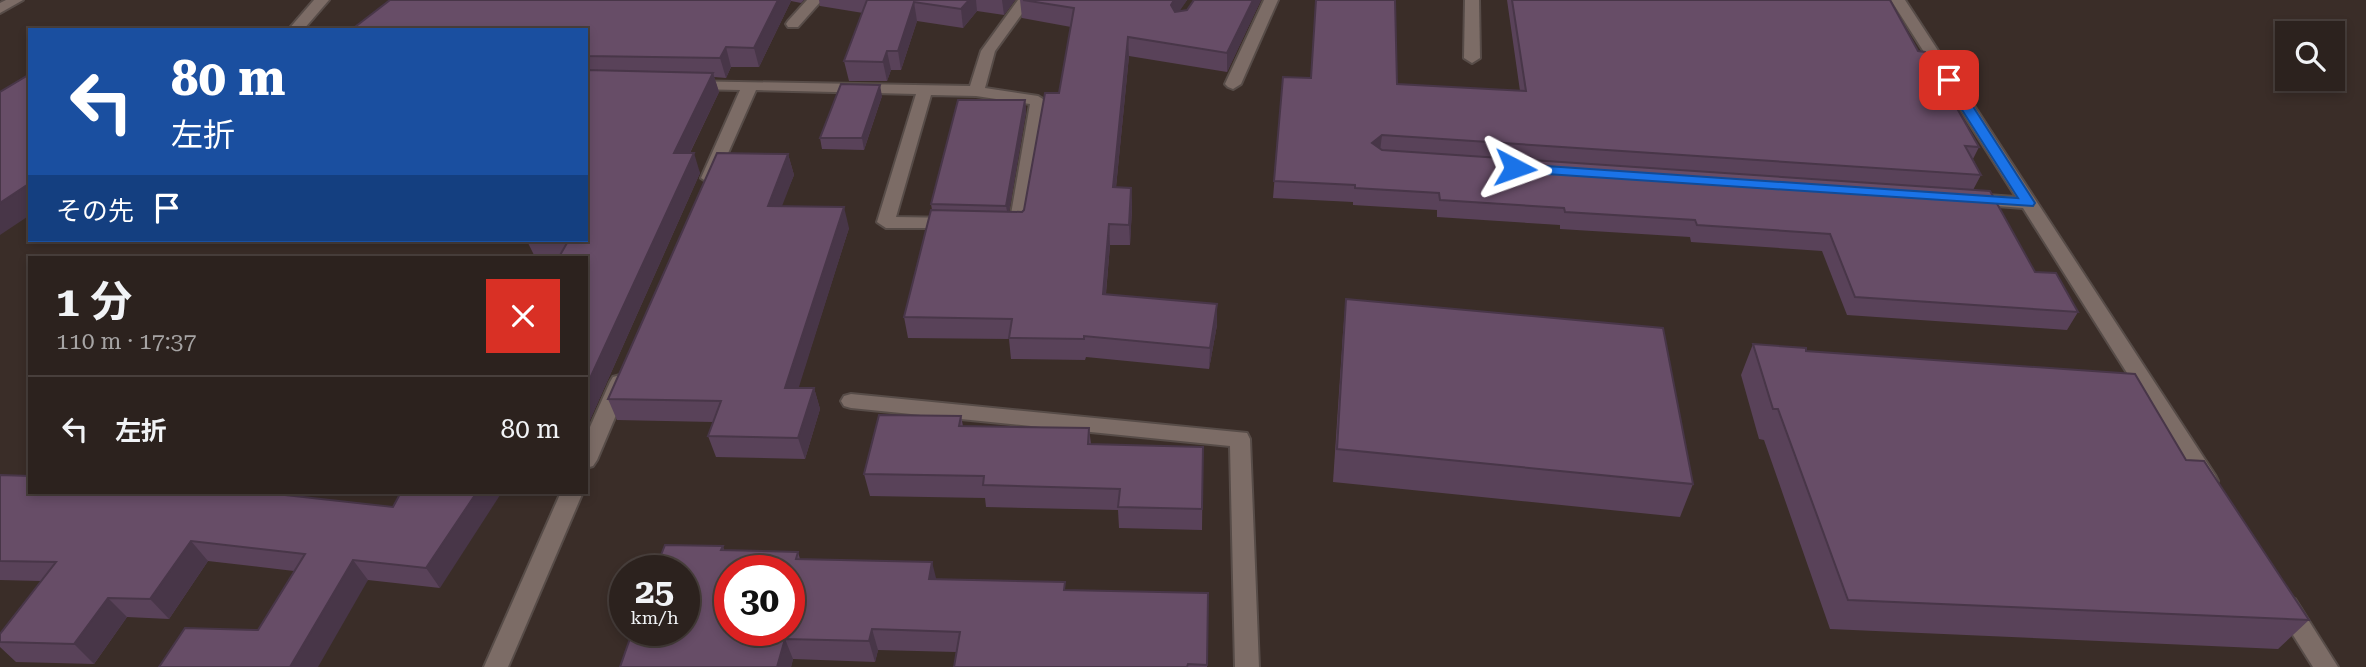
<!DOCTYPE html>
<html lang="ja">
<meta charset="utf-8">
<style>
:root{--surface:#2c221e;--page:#342a27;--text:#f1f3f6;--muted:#a6a4a4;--line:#483f3c}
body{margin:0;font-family:"Roboto Serif","Noto Sans JP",serif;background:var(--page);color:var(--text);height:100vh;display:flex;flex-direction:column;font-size:26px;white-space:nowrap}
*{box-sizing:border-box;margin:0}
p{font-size:23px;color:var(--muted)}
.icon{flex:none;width:38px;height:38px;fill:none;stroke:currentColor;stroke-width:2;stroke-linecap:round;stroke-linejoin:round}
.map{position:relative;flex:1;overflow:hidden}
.details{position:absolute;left:28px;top:256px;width:560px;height:238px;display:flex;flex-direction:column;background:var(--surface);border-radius:0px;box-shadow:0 4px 10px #0003,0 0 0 2px var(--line)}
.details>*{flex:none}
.hud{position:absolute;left:28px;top:28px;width:560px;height:214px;border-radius:0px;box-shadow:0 4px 10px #0003,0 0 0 2px var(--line);background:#1a4fa0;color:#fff;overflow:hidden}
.fabs{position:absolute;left:2275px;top:21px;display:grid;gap:14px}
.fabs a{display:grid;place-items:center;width:70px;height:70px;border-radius:0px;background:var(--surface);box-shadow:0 4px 10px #0003,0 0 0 2px var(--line);font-size:35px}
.speed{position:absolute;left:609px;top:555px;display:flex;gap:14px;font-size:35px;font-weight:700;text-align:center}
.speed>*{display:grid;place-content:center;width:91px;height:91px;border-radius:50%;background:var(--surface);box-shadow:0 4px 10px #0003,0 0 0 2px var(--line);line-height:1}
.speed small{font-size:18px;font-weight:400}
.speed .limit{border:10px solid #d22;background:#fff;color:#111}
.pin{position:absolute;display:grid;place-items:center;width:60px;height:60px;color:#fff;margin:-30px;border-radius:14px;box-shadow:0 4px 10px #0006}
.me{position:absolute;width:77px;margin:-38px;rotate:94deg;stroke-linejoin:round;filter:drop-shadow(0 0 5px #0008)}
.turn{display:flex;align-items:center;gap:24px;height:147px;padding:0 28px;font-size:32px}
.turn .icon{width:91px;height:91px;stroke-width:2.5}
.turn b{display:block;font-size:49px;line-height:60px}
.then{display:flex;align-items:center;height:66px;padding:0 28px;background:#0003;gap:14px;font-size:26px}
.round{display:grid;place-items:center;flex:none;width:74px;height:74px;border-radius:0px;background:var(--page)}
.headline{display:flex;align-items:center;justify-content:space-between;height:119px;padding:0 28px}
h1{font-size:42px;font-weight:700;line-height:52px}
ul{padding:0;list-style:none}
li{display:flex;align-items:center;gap:21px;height:105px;padding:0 28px;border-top:2px solid var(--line)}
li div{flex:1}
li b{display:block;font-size:26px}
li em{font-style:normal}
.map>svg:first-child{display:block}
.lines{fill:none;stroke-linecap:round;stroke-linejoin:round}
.minor-casing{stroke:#574c48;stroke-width:4}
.secondary-casing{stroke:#574c48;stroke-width:4}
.minor{fill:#7c6c66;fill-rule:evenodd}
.secondary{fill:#7c6c66;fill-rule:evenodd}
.wall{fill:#594259}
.shaded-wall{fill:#483648}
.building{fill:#674d67;stroke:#483648;stroke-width:2;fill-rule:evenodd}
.route{fill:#1a73e8;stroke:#114b97;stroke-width:2}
</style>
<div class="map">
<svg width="2366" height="667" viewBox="0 0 2366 667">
<rect width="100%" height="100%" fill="#3a2d28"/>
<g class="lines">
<g class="minor-casing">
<g id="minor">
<polygon points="314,0 329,0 303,30 288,30"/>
<polygon points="807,0 822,0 798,27 788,27 786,24 788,21"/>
<polygon points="1018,0 1032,0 995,51 985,88 1038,96 1046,101 1024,230 1005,231 996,225 999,221 1010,220 1030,104 976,96 931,95 896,217 954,218 960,220 963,224 960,228 886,228 877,222 916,94 756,90 717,178 709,183 701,178 740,90 690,89 685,87 682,84 685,81 970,86 981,51"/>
<polygon points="1264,0 1278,0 1241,84 1233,89 1228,87 1225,84"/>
<polygon points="1465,0 1479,0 1480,58 1472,63 1464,58"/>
<polygon points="1891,0 1905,0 2215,475 2218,481 2215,487 2207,489 2199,487 2023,208 1971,204 1962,199 1971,194 2016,197"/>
<polygon points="620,375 627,377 630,382 597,460 593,466 586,468 586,436 610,382 613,377"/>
<polygon points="851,394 1247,433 1250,439 1259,667 1235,667 1230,446 851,408 844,406 841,401 844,396"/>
<polygon points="561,492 583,492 508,667 484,667"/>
<polygon points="2287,596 2295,599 2338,667 2313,667 2275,606 2279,599"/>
</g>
</g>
<g class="secondary-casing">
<polygon id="secondary" points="6,0 23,0 0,13 0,3"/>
</g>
<use href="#minor" class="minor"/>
<use href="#secondary" class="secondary"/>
</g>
<g class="wall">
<polygon points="390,0 804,0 801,3 791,1 759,67 731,67 726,78 714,77 719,92 690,153 700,173 590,420 586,420 586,257 535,257 528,243 586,240 586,30"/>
<polygon points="819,0 1015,0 1004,15 977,11 963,28 917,21 901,70 891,70 887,81 849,81 844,61 863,13 820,6"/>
<polygon points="1020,0 1187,0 1179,11 1261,0 1227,72 1129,56 1116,187 1131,188 1132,208 1130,245 1110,245 1106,294 1217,304 1217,325 1209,369 1086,357 1085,360 1011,359 1009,339 908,338 904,317 932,210 931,204 1025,100 1026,112 1009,212 1022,212 1024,210 1059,93 1071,27 1022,18"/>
<polygon points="1507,0 1890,0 1918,51 1979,147 1973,159 1981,175 1973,190 2035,272 2078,312 2067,330 1847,315 1822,251 1691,242 1690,237 1560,229 1560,225 1437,217 1437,210 1353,205 1353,202 1273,198 1283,77 1520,91"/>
<polygon points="882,96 864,150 822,149 820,138"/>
<polygon points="788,154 794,175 781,206 849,228 798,388 814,388 820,409 805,459 716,457 708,436 713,422 617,420 608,399"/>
<polygon points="384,240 411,240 408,243"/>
<polygon points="1346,299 1693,484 1680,517 1333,482 1343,332"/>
<polygon points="1753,344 1806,351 2186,460 2309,620 2278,649 1830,629 1764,440 1759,439 1741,375"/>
<polygon points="961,416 963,426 1089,428 1091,444 1203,447 1202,530 1119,528 1118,510 986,507 985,498 870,496 864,474"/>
<polygon points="0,475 30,492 393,507 440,588 368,580 258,630 294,571 208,561 169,619 127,617 94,664 16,662 0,647 0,642 41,581 0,580"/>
<polygon points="723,546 724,550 798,552 800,559 936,579 1066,590 1208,593 1207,667 954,667 956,652 878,650 875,662 793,659 791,667 620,667"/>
</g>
<g class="shaded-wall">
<polygon points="778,0 791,0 791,1 759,67 754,48"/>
<polygon points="969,0 976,0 977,11 963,28 961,9"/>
<polygon points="1002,0 1015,0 1004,15"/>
<polygon points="1174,0 1187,0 1171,24 1171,5"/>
<polygon points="1253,0 1261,0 1227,72 1227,53"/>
<polygon points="914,2 917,21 901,70 898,51"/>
<polygon points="1128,37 1129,56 1114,208 1113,187"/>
<polygon points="726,47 731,67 726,78 720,58"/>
<polygon points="887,51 891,70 887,81 883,62"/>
<polygon points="713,73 719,92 680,173 674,153"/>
<polygon points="880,85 882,96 864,150 862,138"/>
<polygon points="1025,100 1026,112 1008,217 1006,206"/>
<polygon points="1382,135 1380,151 1372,143"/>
<polygon points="694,153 700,173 590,420 586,411 586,387"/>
<polygon points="788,154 794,175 774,227 768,206"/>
<polygon points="30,183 30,215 0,235 0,203"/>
<polygon points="1131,188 1132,208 1130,245 1129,225"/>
<polygon points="844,207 849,228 792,409 785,388"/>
<polygon points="1109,224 1110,245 1104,314 1103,294"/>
<polygon points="1217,304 1217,325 1209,369 1210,348"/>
<polygon points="814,388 820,409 805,459 798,438"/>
<polygon points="477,492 502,492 440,588 426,568"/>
<polygon points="191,541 208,561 169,619 150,599"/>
<polygon points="353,560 368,580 318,667 290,667"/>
<polygon points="932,562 937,582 929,579"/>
<polygon points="108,598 127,617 94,664 74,644"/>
<polygon points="872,629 878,650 875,662 869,641"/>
<polygon points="785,639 793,659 791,667 777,667"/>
</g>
<g class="building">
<polygon points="390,0 778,0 754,48 726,47 720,58 586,56 586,30 351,30"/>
<polygon points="867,0 969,0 961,9 914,2 898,51 887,51 883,62 844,61"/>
<polygon points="1023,0 1174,0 1171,5 1175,12 1187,10 1194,0 1253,0 1227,53 1128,37 1113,187 1131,188 1129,225 1109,224 1103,294 1217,304 1210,348 1084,336 1084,339 1009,338 1012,319 904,317 931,210 1022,212 1024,210 1045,93 1059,93 1074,8"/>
<polygon points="1316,0 1395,0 1397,84 1526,91 1512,0 1890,0 1918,51 1925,52 1979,147 1965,146 1981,175 1382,135 1372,143 1382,150 1990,191 2035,272 2056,273 2078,312 1855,297 1830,234 1697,225 1695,220 1565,212 1564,208 1440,200 1439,193 1355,188 1355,185 1274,181 1283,77 1311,78"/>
<polygon points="586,70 713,73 674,153 694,153 586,387 586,257 559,257 567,243 528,243 530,240 586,240"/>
<polygon points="30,74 30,183 0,203 0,92"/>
<polygon points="841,84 880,85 862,138 820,138"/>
<polygon points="958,100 1025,100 1006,206 931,204"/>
<polygon points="717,153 788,154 768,206 844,207 785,388 814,388 798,438 708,436 721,401 608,399"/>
<polygon points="1346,299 1663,328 1693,484 1337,449"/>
<polygon points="1753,344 1806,348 1806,351 2135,374 2186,460 2204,461 2309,620 1848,600 1778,409 1773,409"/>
<polygon points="879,415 961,416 959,426 1089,428 1088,444 1203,447 1202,509 1118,507 1120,489 983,485 984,476 864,474"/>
<polygon points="0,475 30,476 30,492 258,492 393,507 401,492 477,492 426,568 353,560 290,667 159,667 185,628 258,630 305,554 191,541 150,599 108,598 74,644 0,642 0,634 56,562 0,561"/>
<path d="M665,545L723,546L721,550L798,552L796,559L932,562L929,579L1065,582L1064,590L1208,593L1207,665L1188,664L1187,667H954L960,632L872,629L869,641L785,639L777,667H620L633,630H684V570H655ZM730,570H789V630H730Z"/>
</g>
<polygon class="route" points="1949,76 1956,80 2035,203 2033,206 1515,172 1508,168 1515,164 2018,198 1943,80"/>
</svg>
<div class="fabs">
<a><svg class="icon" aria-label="search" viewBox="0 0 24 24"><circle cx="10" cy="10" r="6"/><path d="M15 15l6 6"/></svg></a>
</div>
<div class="speed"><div>25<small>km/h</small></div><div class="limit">30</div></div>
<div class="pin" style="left:1949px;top:80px;background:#d93025"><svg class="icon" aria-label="arrive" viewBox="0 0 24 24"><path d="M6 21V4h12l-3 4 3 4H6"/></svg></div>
<svg class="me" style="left:1515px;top:168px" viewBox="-20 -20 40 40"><path d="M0-17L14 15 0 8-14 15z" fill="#1a73e8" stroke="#fff" stroke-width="4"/></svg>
<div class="hud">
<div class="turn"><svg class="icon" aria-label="left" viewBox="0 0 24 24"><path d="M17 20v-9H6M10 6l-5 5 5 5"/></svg><div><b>80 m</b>左折</div></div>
<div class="then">その先<svg class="icon" aria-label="arrive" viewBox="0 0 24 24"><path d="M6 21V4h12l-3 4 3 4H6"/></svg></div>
</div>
<section class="details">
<div class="headline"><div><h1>1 分</h1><p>110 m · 17:37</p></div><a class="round" style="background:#d93025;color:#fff"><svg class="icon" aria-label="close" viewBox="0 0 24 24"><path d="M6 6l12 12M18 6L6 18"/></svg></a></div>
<ul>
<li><svg class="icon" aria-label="left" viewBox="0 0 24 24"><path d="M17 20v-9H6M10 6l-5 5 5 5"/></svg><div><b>左折</b></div><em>80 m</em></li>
</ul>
</section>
</div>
